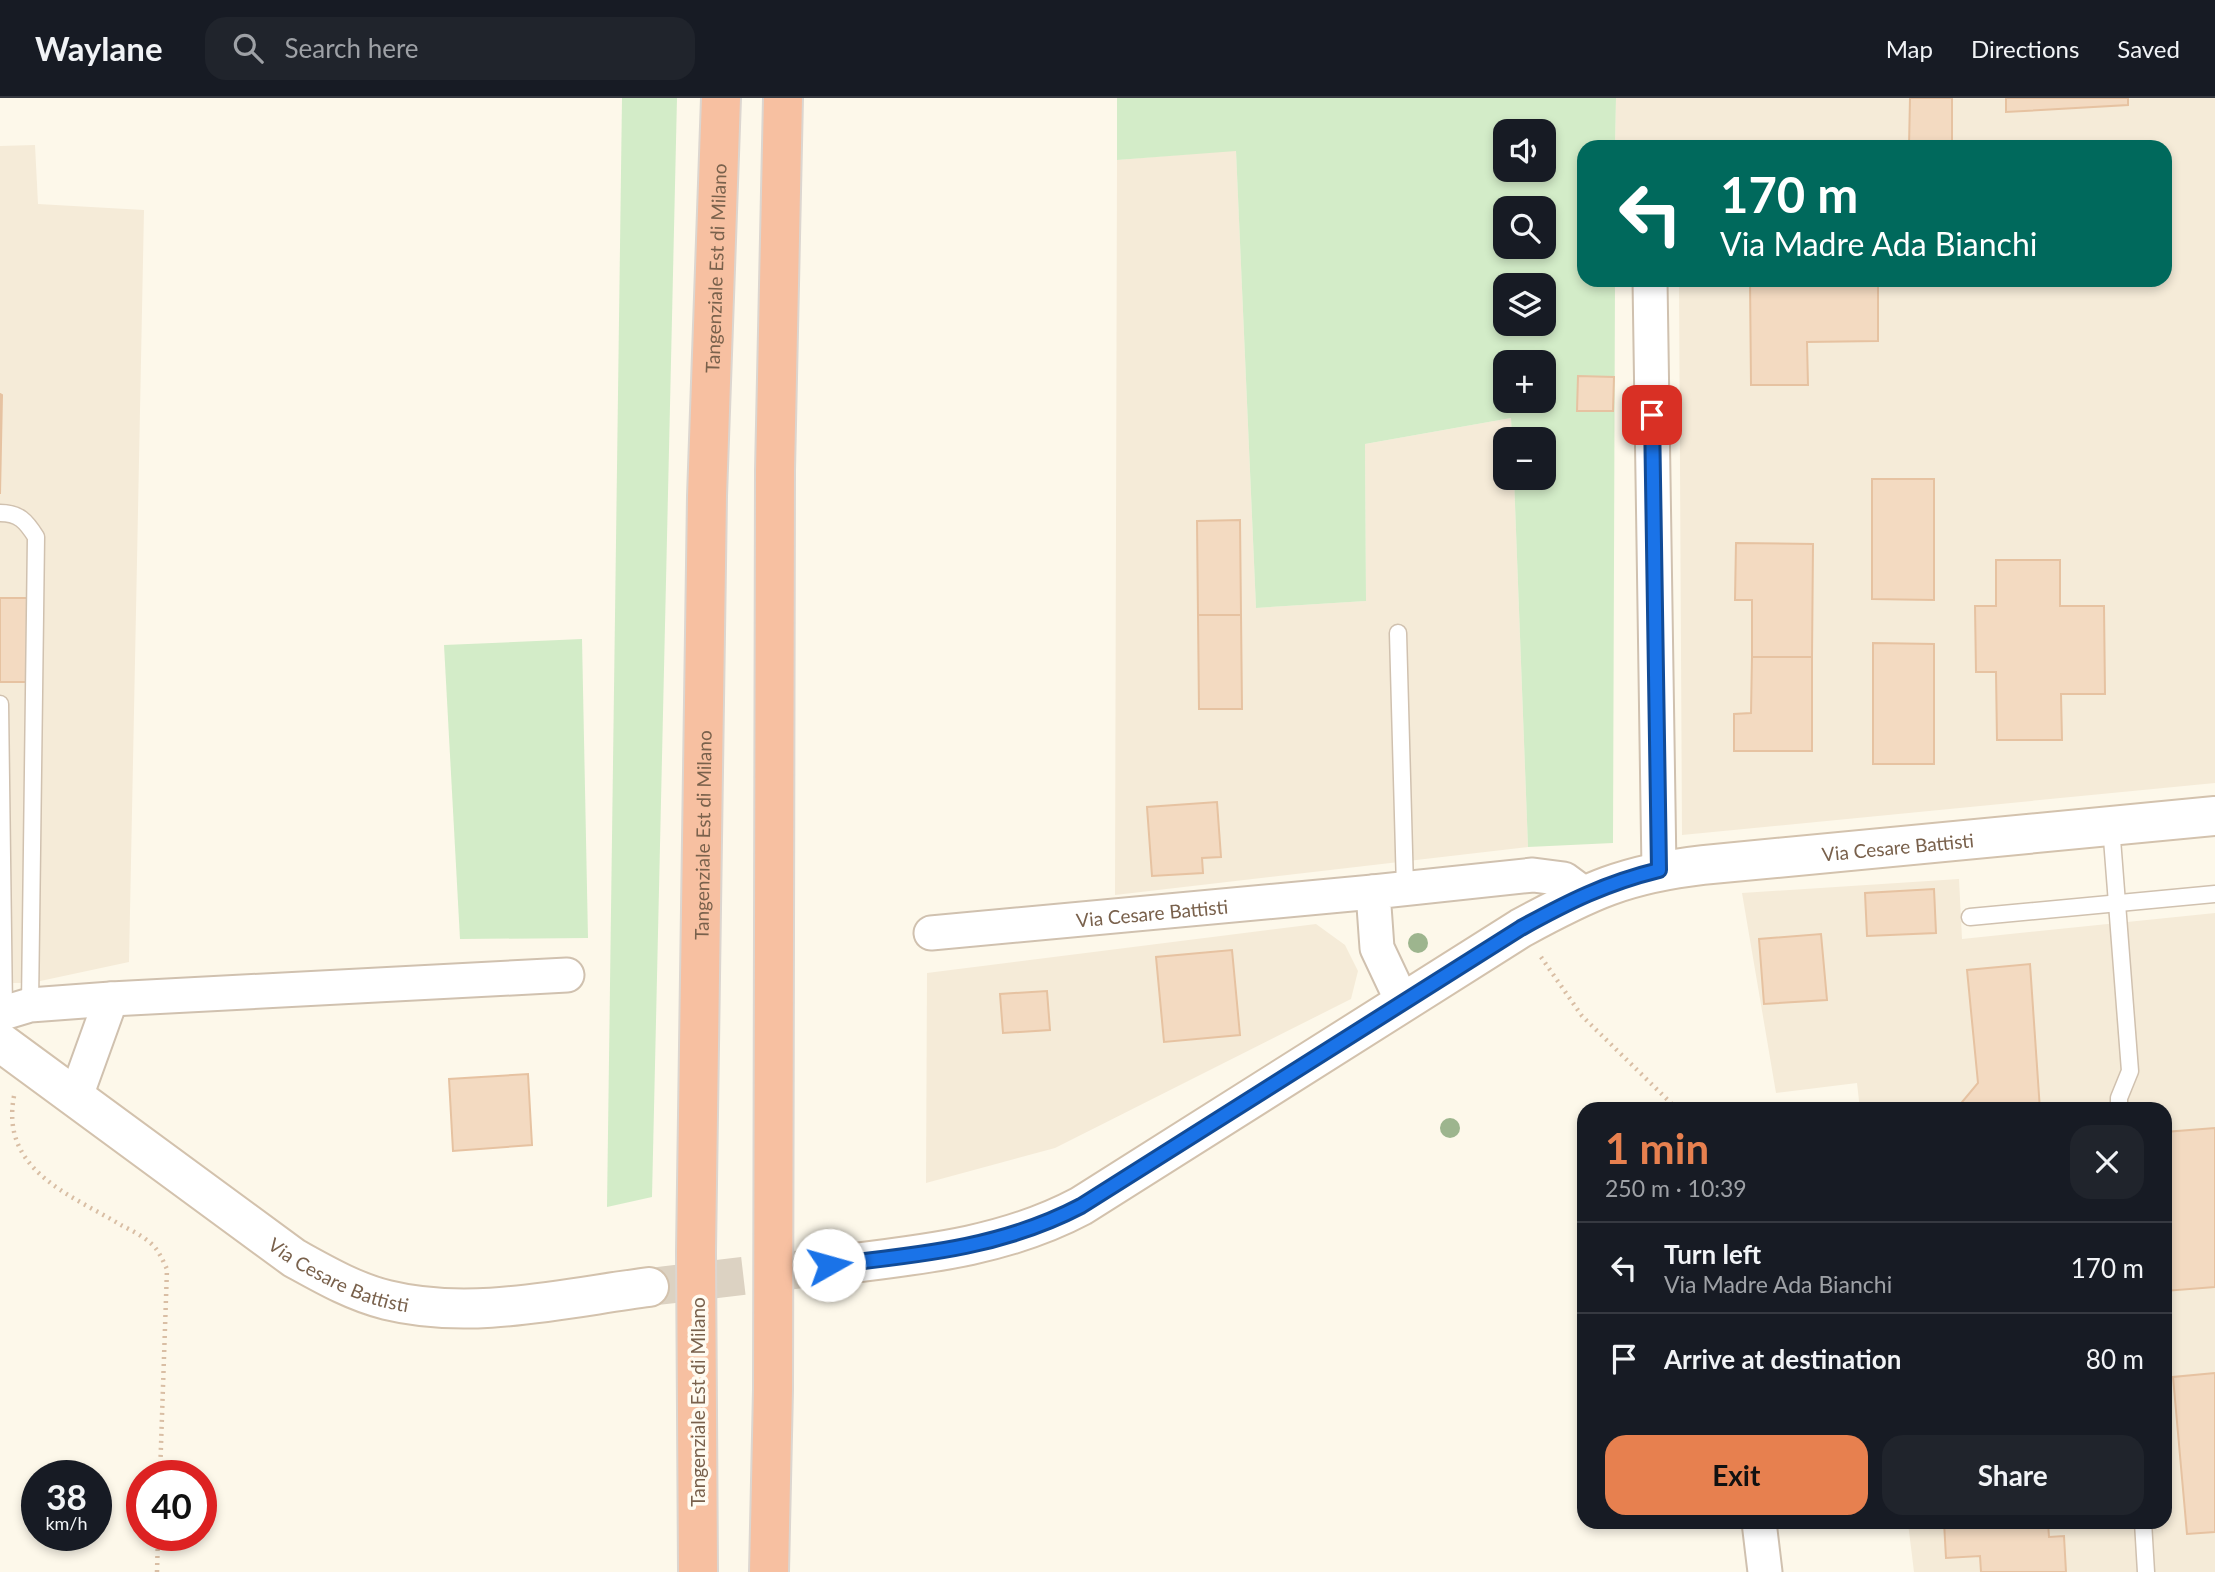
<!DOCTYPE html>
<meta charset="utf-8">
<style>
:root{--surface:#171b24;--page:#20242c;--text:#f1f3f6;--muted:#9ea1a6;--line:#363941;--accent:#e7804f}
body{margin:0;font-family:Lato,sans-serif;background:var(--page);color:var(--text);height:100vh;display:flex;flex-direction:column;font-size:26px;white-space:nowrap}
*{box-sizing:border-box;margin:0}
p{font-size:23px;color:var(--muted)}
.icon{flex:none;width:38px;height:38px;fill:none;stroke:currentColor;stroke-width:2;stroke-linecap:round;stroke-linejoin:round}
.map{position:relative;flex:1;overflow:hidden}
.drawer{position:absolute;left:1577px;top:1004px;width:595px;height:427px;display:flex;flex-direction:column;background:var(--surface);border-radius:21px;box-shadow:0 4px 10px #0003}
.drawer>*{flex:none}
.banner{position:absolute;left:1577px;top:42px;width:595px;height:147px;border-radius:21px;box-shadow:0 4px 10px #0003;background:#00695c;color:#fff;overflow:hidden}
.buttons{position:absolute;left:1493px;top:21px;display:grid;gap:14px}
.buttons a{display:grid;place-items:center;width:63px;height:63px;border-radius:14px;background:var(--surface);box-shadow:0 4px 10px #0003;font-size:35px}
.speed{position:absolute;left:21px;top:1362px;display:flex;gap:14px;font-size:35px;font-weight:700;text-align:center}
.speed>*{display:grid;place-content:center;width:91px;height:91px;border-radius:50%;background:var(--surface);box-shadow:0 4px 10px #0003;line-height:1}
.speed small{font-size:18px;font-weight:400}
.speed .limit{border:10px solid #d22;background:#fff;color:#111}
.pin{position:absolute;display:grid;place-items:center;width:60px;height:60px;color:#fff;margin:-30px;border-radius:14px;box-shadow:0 4px 10px #0006}
.me{position:absolute;width:77px;margin:-38px;rotate:83deg;stroke-linejoin:round;filter:drop-shadow(0 0 5px #0008)}
.turn{display:flex;align-items:center;gap:24px;height:147px;padding:0 28px;font-size:32px}
.turn .icon{width:91px;height:91px;stroke-width:2.5}
.turn b{display:block;font-size:49px;line-height:60px}
.round{display:grid;place-items:center;flex:none;width:74px;height:74px;border-radius:21px;background:var(--page)}
.summary{display:flex;align-items:center;justify-content:space-between;height:119px;padding:0 28px}
h1{font-size:42px;font-weight:700;line-height:52px;color:var(--accent)}
.cta{display:flex;gap:14px;margin-top:auto;padding:14px 28px}
.cta a{flex:1;height:80px;border-radius:21px;background:var(--accent);color:#111;font-size:28px;font-weight:700;line-height:80px;text-align:center}
.cta a+a{background:var(--page);color:var(--text)}
ul{padding:0;list-style:none}
li{display:flex;align-items:center;gap:21px;height:91px;padding:0 28px;border-top:2px solid var(--line)}
li div{flex:1}
li b{display:block;font-size:26px}
li em{font-style:normal}
header{display:flex;align-items:center;gap:42px;box-sizing:border-box;height:98px;padding:0 35px;background:var(--surface);border-bottom:2px solid var(--line)}
header strong{font-size:33px}
nav{display:flex;gap:38px;margin-inline-start:auto;font-size:24px}
.search{width:490px;height:63px;background:var(--page);display:flex;align-items:center;gap:18px;box-sizing:border-box;padding:0 24px;border-radius:21px;color:var(--muted);font-size:26px}
.map>svg:first-child{display:block}
.residential{fill:#f5ebd8}
.grass{fill:#d3ecc8;fill-rule:evenodd}
.building{fill:#f3dac1;stroke:#e6c2a1;stroke-width:2}
.lines{fill:none;stroke-linecap:round;stroke-linejoin:round}
.secondary-tunnel{stroke:#dcd2c2;stroke-width:38;stroke-dasharray:38 19;stroke-linecap:butt}
.lane-casing{stroke:#d0c1af;stroke-width:19}
.street-casing{stroke:#d0c1af;stroke-width:37}
.secondary-casing{stroke:#d3c2ad;stroke-width:42}
.highway-casing{stroke:#dcd6d0;stroke-width:42}
.path{stroke:#d9bea4;stroke-width:4.5;stroke-dasharray:2 5;stroke-linecap:butt}
.lane{stroke:#fff;stroke-width:16}
.street{stroke:#fff;stroke-width:33}
.secondary{stroke:#fff;stroke-width:38}
.highway{stroke:#f7c0a1;stroke-width:38}
.tree{fill:#9db58e}
.route-casing{stroke:#114b97;stroke-width:18}
.route{stroke:#1a73e8;stroke-width:12}
.labels{text-anchor:middle;dominant-baseline:central;stroke-width:7;stroke-linejoin:round;paint-order:stroke}
.street-label{font-size:19px;fill:#79614c;stroke:#fffbf1}
</style>
<header>
<strong>Waylane</strong>
<div class="search"><svg class="icon" aria-label="search" viewBox="0 0 24 24"><circle cx="10" cy="10" r="6"/><path d="M15 15l6 6"/></svg>Search here</div>
<nav><a>Map</a><a>Directions</a><a>Saved</a></nav>
</header>
<div class="map">
<svg width="2215" height="1474" viewBox="0 0 2215 1474">
<rect width="100%" height="100%" fill="#fdf8ea"/>
<g class="residential">
<polygon points="1616,0 2215,0 2215,685 1682,737 1679,182 2165,182 2165,49 1615,49"/>
<polygon points="35,47 38,106 144,112 129,864 31,885 0,885 0,48"/>
<polygon points="1236,52 1256,510 1366,503 1365,346 1511,320 1512,341 1505,341 1505,380 1514,380 1528,749 1115,797 1117,62"/>
<polygon points="1959,781 1962,841 2215,815 2215,1474 1914,1474 1908,1425 2165,1424 2165,1012 1860,1012 1857,985 1776,995 1742,795"/>
<polygon points="1316,826 1345,847 1358,873 1351,901 1055,1050 926,1085 927,875"/>
</g>
<g class="grass">
<polygon points="622,0 677,0 652,1099 607,1109"/>
<path d="M1117,0H1616L1615,49H1584V182H1615L1613,745L1528,749L1514,380H1544V341H1512L1511,320L1365,346L1366,503L1256,510L1236,53L1117,62ZM1505,33H1544V72H1505ZM1505,110H1544V149H1505ZM1505,187H1544V226H1505ZM1505,264H1544V303H1505Z"/>
<polygon points="582,541 588,840 460,841 444,547"/>
</g>
<g class="building">
<polygon points="1910,0 1952,0 1952,49 1909,49"/>
<polygon points="2006,0 2128,0 2128,7 2006,14"/>
<polygon points="1750,182 1878,182 1878,243 1807,244 1808,287 1751,287"/>
<polygon points="1578,278 1614,279 1613,313 1577,313"/>
<polygon points="0,296 2,297 0,396"/>
<polygon points="1872,381 1934,381 1934,502 1872,501"/>
<polygon points="1240,422 1241,517 1198,517 1197,423"/>
<polygon points="1736,445 1813,446 1812,559 1752,559 1752,502 1735,502"/>
<polygon points="1996,462 2060,462 2060,508 2104,508 2105,596 2061,596 2062,642 1997,642 1996,574 1976,574 1975,508 1996,508"/>
<rect x="0" y="500" width="34" height="84"/>
<polygon points="1198,517 1241,517 1242,611 1199,611"/>
<polygon points="1873,545 1934,546 1934,666 1873,666"/>
<polygon points="1752,559 1812,559 1812,653 1734,653 1734,616 1751,615"/>
<polygon points="1217,704 1221,759 1202,760 1203,775 1152,778 1147,709"/>
<polygon points="1934,791 1936,835 1867,838 1865,795"/>
<polygon points="1821,836 1827,902 1764,906 1759,841"/>
<polygon points="1232,852 1240,937 1164,944 1156,859"/>
<polygon points="2030,866 2040,1012 1933,1012 1958,1009 1978,985 1967,872"/>
<polygon points="1047,893 1050,932 1003,935 1000,896"/>
<polygon points="528,976 532,1047 453,1053 449,981"/>
<polygon points="2215,1030 2215,1189 2165,1193 2165,1034"/>
<polygon points="2215,1275 2215,1434 2187,1436 2173,1279"/>
<polygon points="1944,1424 2048,1424 2049,1439 2064,1438 2066,1474 1981,1474 1980,1458 1946,1460"/>
</g>
<g class="lines">
<polyline class="secondary-tunnel" points="649,1189 829,1168"/>
<g class="lane-casing">
<g id="lane">
<path d="M0,415C19,415 26,423 36,439L30,907"/>
<polyline points="1398,535 1405,790"/>
<polyline points="0,606 4,913"/>
<polyline points="2111,728 2130,973 2119,1000 2119,1012"/>
<polyline points="1970,819 2215,796"/>
<polyline points="2143,1424 2146,1474"/>
</g>
</g>
<g class="street-casing">
<g id="street">
<polyline points="1650,182 1659,772"/>
<path id="s1" d="M931,835L1373,794"/>
<polyline points="1402,903 1377,850 1373,794 1533,777 1564,781 1583,795"/>
<polyline points="0,916 30,907 111,901 567,877"/>
<polyline points="75,1001 111,901"/>
<polyline points="1759,1424 1765,1474"/>
</g>
</g>
<g class="secondary-casing">
<g id="secondary">
<path id="s2" d="M0,944L294,1160C323,1176 354,1194 387,1202C472,1223 564,1200 649,1189"/>
<path id="s3" d="M829,1168C917,1157 1002,1150 1081,1108L1521,830C1589,793 1625,776 1703,767L2215,718"/>
</g>
</g>
<g class="highway-casing">
<g id="highway">
<path id="s4" d="M698,1474L696,1154L707,398L721,0"/>
<polyline points="769,1474 773,1292 775,373 783,0"/>
</g>
</g>
<g class="path">
<polyline points="1541,859 1582,918 1678,1012"/>
<path d="M14,998C0,1072 69,1096 121,1127C133,1133 149,1141 157,1152C161,1158 164,1165 167,1171L160,1377"/>
<polyline points="157,1474 158,1437"/>
</g>
<use href="#lane" class="lane"/>
<use href="#street" class="street"/>
<use href="#secondary" class="secondary"/>
<use href="#highway" class="highway"/>
</g>
<g class="tree">
<circle cx="1418" cy="845" r="10"/>
<circle cx="1450" cy="1030" r="10"/>
</g>
<g class="lines">
<g class="route-casing">
<path id="route" d="M829,1167C917,1157 1001,1150 1081,1108L1521,830C1568,804 1606,785 1659,772L1652,317"/>
</g>
<use href="#route" class="route"/>
</g>
<g class="labels">
<g class="street-label">
<text stroke="none"><textPath href="#s4" startOffset="1304">Tangenziale Est di Milano</textPath></text>
<text stroke="none"><textPath href="#s4" startOffset="737">Tangenziale Est di Milano</textPath></text>
<text stroke="none"><textPath href="#s3" startOffset="1171">Via Cesare Battisti</textPath></text>
<text stroke="none"><textPath href="#s1" startOffset="222">Via Cesare Battisti</textPath></text>
<text stroke="none"><textPath href="#s2" startOffset="413">Via Cesare Battisti</textPath></text>
<text transform="translate(697 1304) rotate(-90)">Tangenziale Est di Milano</text>
</g>
</g>
</svg>
<div class="buttons">
<a><svg class="icon" aria-label="sound" viewBox="0 0 24 24"><path d="M4 9h4l5-4v14l-5-4H4zM17 9q2 3 0 6"/></svg></a>
<a><svg class="icon" aria-label="search" viewBox="0 0 24 24"><circle cx="10" cy="10" r="6"/><path d="M15 15l6 6"/></svg></a>
<a><svg class="icon" aria-label="layers" viewBox="0 0 24 24"><path d="M12 4l9 5-9 5-9-5zM3 14l9 5 9-5"/></svg></a>
<a>+</a>
<a>−</a>
</div>
<div class="speed"><div>38<small>km/h</small></div><div class="limit">40</div></div>
<div class="pin" style="left:1652px;top:317px;background:#d93025"><svg class="icon" aria-label="arrive" viewBox="0 0 24 24"><path d="M6 21V4h12l-3 4 3 4H6"/></svg></div>
<svg class="me" style="left:829px;top:1167px" viewBox="-20 -20 40 40"><circle r="19" fill="#fff"/><path d="M0-13L10 11 0 6-10 11z" fill="#1a73e8"/></svg>
<div class="banner">
<div class="turn"><svg class="icon" aria-label="left" viewBox="0 0 24 24"><path d="M17 20v-9H6M10 6l-5 5 5 5"/></svg><div><b>170 m</b>Via Madre Ada Bianchi</div></div>
</div>
<section class="drawer">
<div class="summary"><div><h1>1 min</h1><p>250 m · 10:39</p></div><a class="round"><svg class="icon" aria-label="close" viewBox="0 0 24 24"><path d="M6 6l12 12M18 6L6 18"/></svg></a></div>
<ul>
<li><svg class="icon" aria-label="left" viewBox="0 0 24 24"><path d="M17 20v-9H6M10 6l-5 5 5 5"/></svg><div><b>Turn left</b><p>Via Madre Ada Bianchi</p></div><em>170 m</em></li>
<li><svg class="icon" aria-label="arrive" viewBox="0 0 24 24"><path d="M6 21V4h12l-3 4 3 4H6"/></svg><div><b>Arrive at destination</b></div><em>80 m</em></li>
</ul>
<div class="cta"><a>Exit</a><a>Share</a></div>
</section>
</div>
